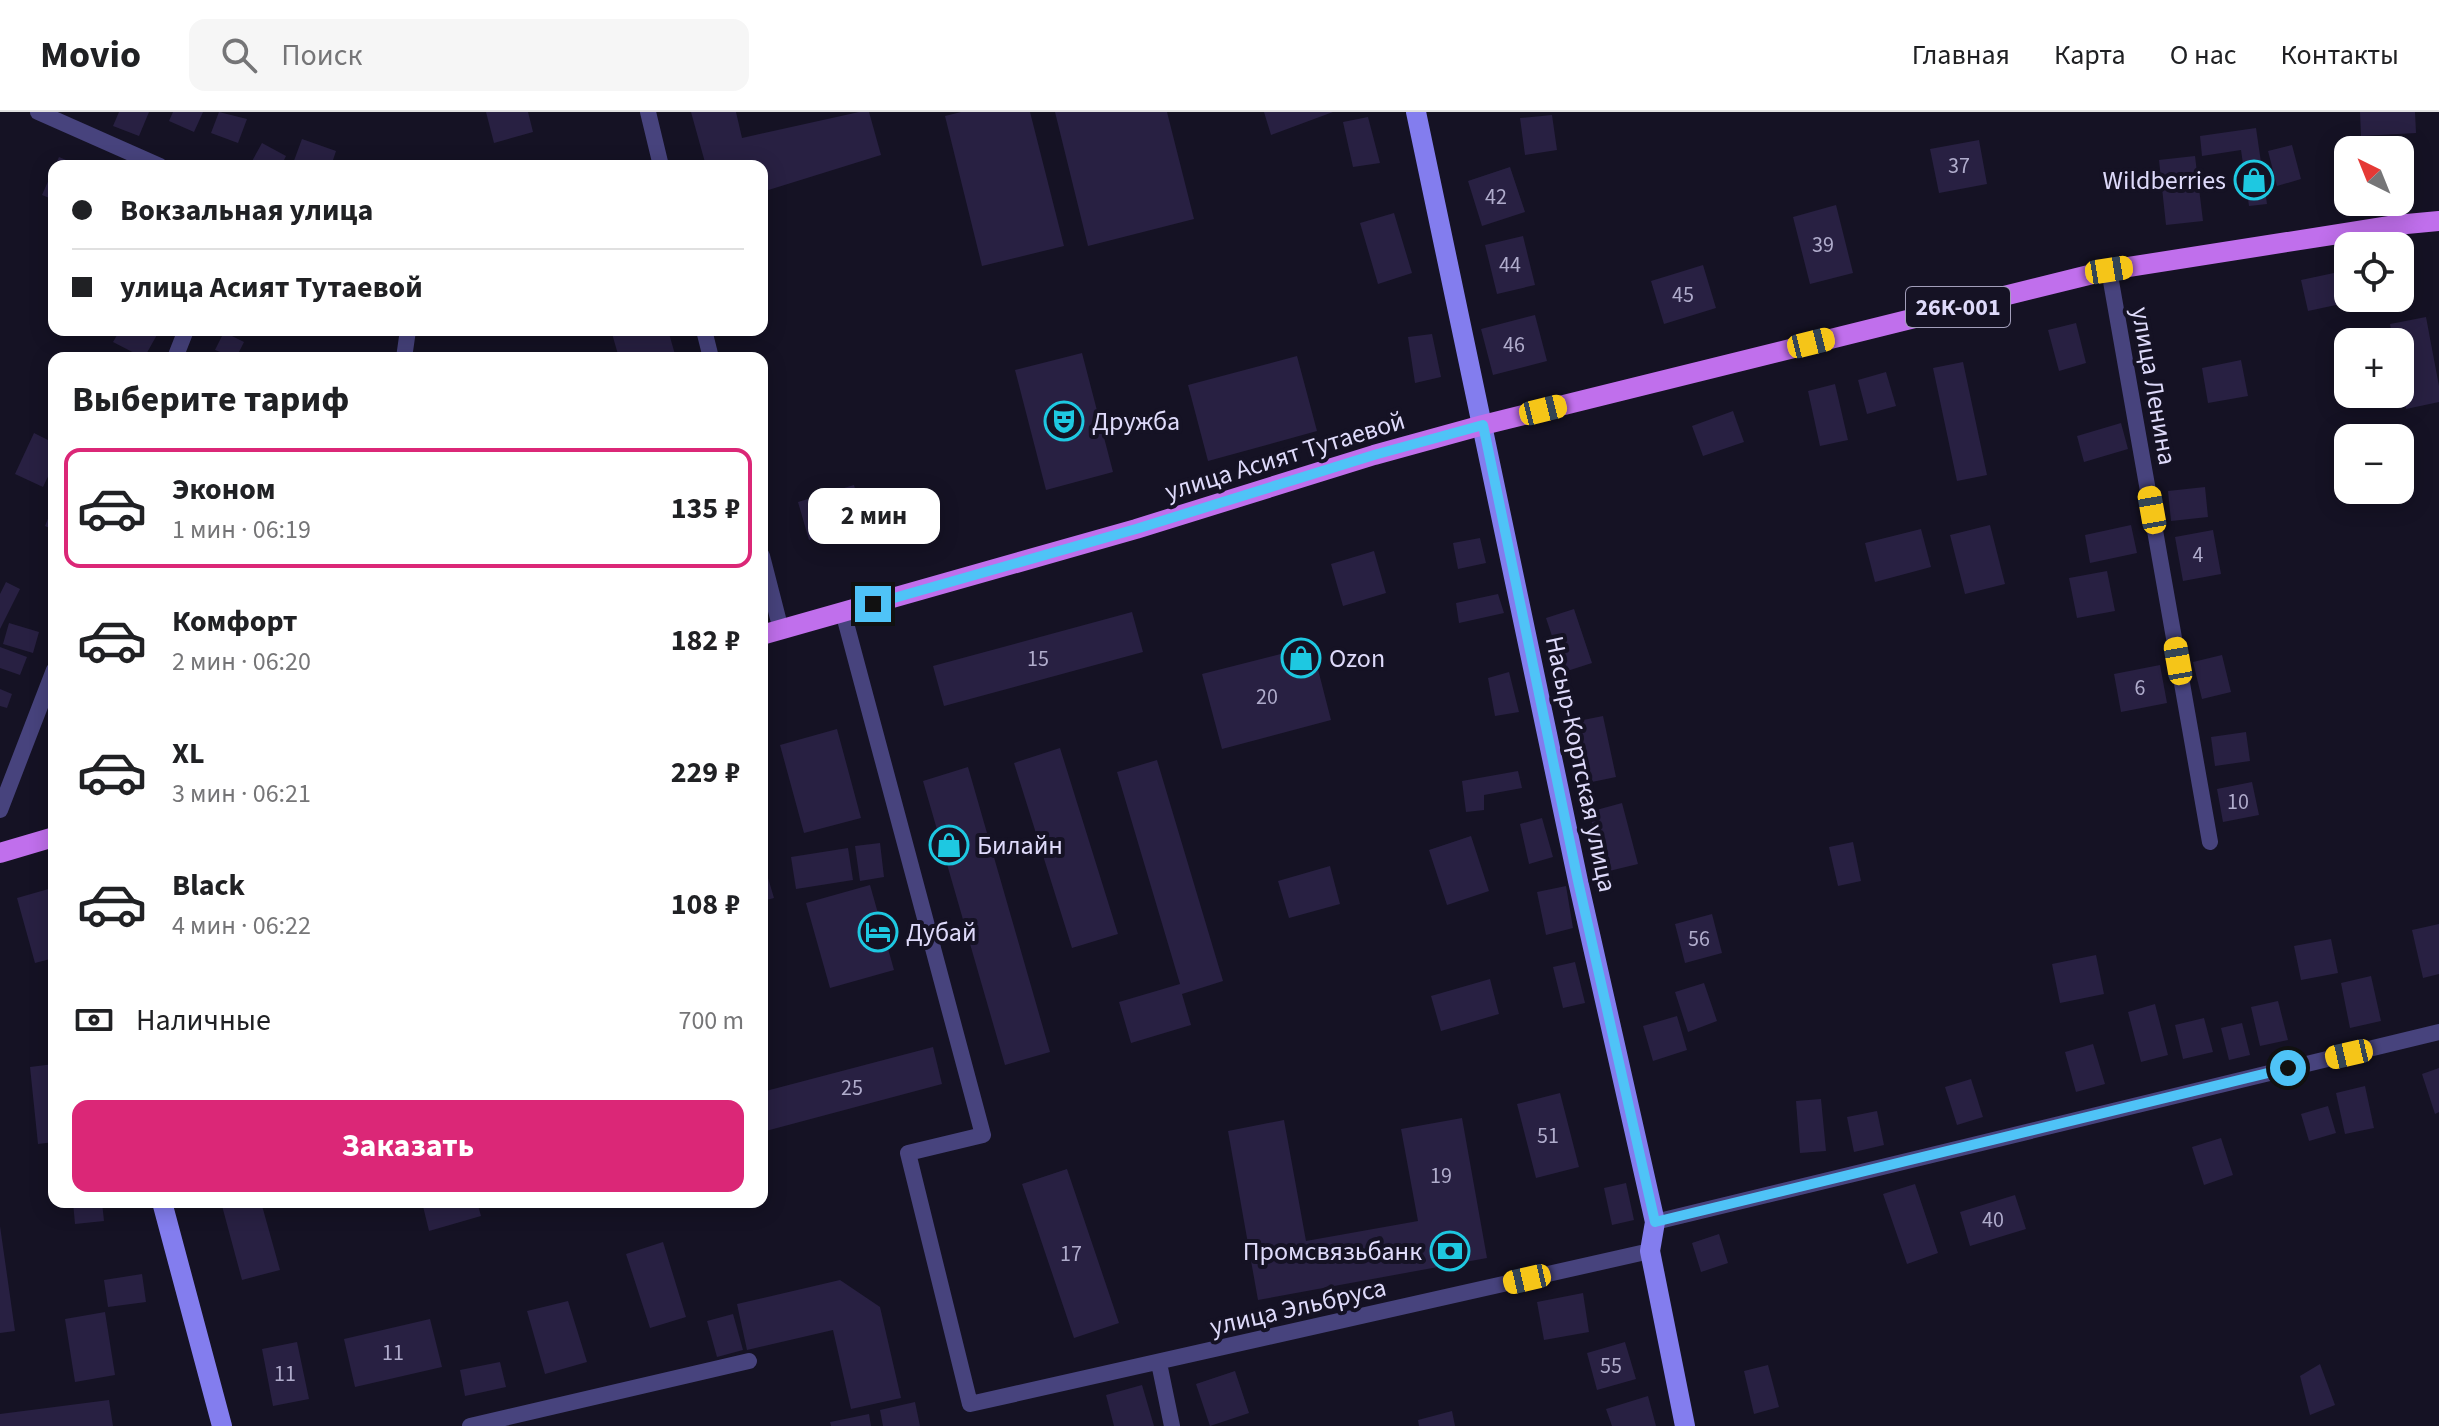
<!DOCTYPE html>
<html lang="ru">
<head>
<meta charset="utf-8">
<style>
	:root { --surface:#fff; --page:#f6f6f6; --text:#202124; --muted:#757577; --line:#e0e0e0; --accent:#db2777 }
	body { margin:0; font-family:"Source Sans 3",sans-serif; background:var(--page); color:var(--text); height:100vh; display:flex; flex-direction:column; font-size:30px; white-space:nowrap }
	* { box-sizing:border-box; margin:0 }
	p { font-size:26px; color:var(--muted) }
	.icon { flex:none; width:44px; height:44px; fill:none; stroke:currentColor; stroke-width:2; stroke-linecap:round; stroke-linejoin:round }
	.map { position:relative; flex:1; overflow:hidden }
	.drawer { position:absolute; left:48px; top:240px; width:720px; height:856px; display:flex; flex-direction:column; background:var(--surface); border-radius:16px; box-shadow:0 4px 20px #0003 }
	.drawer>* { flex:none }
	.banner { position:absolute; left:48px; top:48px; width:720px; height:176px; border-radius:16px; box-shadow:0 4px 20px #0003; display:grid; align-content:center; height:176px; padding:0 24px; background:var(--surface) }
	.needle { width:52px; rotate:317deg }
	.controls { position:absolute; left:2334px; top:24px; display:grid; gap:16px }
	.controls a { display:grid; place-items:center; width:80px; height:80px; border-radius:16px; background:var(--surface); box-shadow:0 4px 20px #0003; font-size:40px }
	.end { position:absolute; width:36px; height:36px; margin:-18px; border:10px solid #4fc3f7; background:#111; box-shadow:0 0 0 4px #111 }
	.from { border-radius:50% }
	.bubble { position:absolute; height:56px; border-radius:16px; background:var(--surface); box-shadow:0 4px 20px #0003; font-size:26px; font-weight:700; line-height:56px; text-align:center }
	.car { position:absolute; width:24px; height:48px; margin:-24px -12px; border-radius:10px; box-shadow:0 0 6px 2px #0007; background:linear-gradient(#f5c518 24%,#345 0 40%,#f5c518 0 76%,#345 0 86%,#f5c518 0) }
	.banner b { display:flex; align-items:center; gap:28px; height:76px; font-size:30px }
	.banner b+b { border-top:2px solid var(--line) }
	.banner i { width:20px; height:20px; background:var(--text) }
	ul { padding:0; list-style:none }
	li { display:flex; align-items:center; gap:24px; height:120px; margin:0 16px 12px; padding:0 8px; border:4px solid transparent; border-radius:16px }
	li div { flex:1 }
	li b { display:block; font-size:30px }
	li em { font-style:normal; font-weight:700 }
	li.selected { border-color:var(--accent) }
	li>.icon { width:72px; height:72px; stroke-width:1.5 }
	h2 { padding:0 24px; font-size:36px; line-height:96px }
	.pay { display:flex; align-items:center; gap:20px; height:88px; padding:0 24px; font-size:30px }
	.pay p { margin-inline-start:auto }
	.button { display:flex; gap:16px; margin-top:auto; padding:16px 24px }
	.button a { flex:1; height:92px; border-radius:16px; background:var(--accent); color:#fff; font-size:32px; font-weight:700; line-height:92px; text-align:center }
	header { display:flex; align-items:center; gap:48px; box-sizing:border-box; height:112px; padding:0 40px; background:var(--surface); border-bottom:2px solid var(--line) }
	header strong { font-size:38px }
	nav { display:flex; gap:44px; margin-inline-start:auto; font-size:28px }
	.search { width:560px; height:72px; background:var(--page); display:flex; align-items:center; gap:20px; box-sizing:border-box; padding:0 28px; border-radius:16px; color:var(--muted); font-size:30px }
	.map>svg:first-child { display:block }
</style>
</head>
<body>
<header>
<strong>Movio</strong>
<div class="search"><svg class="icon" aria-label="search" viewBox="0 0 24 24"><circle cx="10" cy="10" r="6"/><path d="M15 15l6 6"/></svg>Поиск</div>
<nav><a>Главная</a><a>Карта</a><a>О нас</a><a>Контакты</a></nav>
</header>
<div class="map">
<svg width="2439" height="1314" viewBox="0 0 2439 1314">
	<rect width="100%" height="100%" fill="#151224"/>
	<path fill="#282042" d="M 119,0 L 149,0 L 139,24 L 113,14 Z
		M 173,0 L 203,0 L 194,20 L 169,9 Z
		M 219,0 L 247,7 L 238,31 L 211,21 Z
		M 486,0 L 528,0 L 533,20 L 494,31 Z
		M 691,0 L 736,0 L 742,26 L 859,0 L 869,0 L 881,43 L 762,80 L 762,54 L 706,54 Z
		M 961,0 L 1030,0 L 1064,134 L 982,154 L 945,4 Z
		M 1055,0 L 1167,0 L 1194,107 L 1088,134 Z
		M 1264,0 L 1333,0 L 1271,23 Z
		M 2360,0 L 2415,0 L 2416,21 L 2361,24 Z
		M 1552,3 L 1557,38 L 1525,43 L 1520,6 Z
		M 1368,5 L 1380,51 L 1353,55 L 1343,10 Z
		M 2256,16 L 2267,92 L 2249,94 L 2241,38 L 2202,44 L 2200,24 Z
		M 302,27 L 336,39 L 331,54 L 292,54 Z
		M 1979,28 L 1987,72 L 1939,81 L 1930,37 Z
		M 262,31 L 286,44 L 281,54 L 256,54 L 251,51 Z
		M 2292,33 L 2301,67 L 2277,74 L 2268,39 Z
		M 2195,44 L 2203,109 L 2166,113 L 2159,48 Z
		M 59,45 L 80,54 L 55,54 Z
		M 1510,55 L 1525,100 L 1482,114 L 1468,69 Z
		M 54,56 L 54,88 L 42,83 Z
		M 1836,93 L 1853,161 L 1810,172 L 1793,105 Z
		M 1394,101 L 1412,161 L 1378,172 L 1360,111 Z
		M 1523,124 L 1535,173 L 1497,182 L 1485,133 Z
		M 1703,153 L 1716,196 L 1664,212 L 1651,169 Z
		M 2348,158 L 2348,186 L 2364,187 L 2308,199 L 2301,168 Z
		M 1535,203 L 1547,249 L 1493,263 L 1481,217 Z
		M 2426,205 L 2439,274 L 2439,290 L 2406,297 L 2400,267 L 2400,230 L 2393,230 L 2390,212 Z
		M 2076,211 L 2086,251 L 2059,259 L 2048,218 Z
		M 120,218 L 153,218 L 158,221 L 144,246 L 113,230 Z
		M 611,218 L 668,218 L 676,246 L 619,246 Z
		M 224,220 L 244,230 L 236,246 L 215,238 Z
		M 1432,222 L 1441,265 L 1415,271 L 1408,225 Z
		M 1082,241 L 1113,360 L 1046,378 L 1015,258 Z
		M 1297,244 L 1317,319 L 1208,349 L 1188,273 Z
		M 2241,248 L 2248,284 L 2208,291 L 2202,256 Z
		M 1963,250 L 1987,363 L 1957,369 L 1933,256 Z
		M 1886,260 L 1896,294 L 1867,302 L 1858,268 Z
		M 1835,272 L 1848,328 L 1820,334 L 1808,279 Z
		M 1733,299 L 1744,330 L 1703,344 L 1692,314 Z
		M 2121,311 L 2128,337 L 2084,350 L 2077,324 Z
		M 34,321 L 54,331 L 54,352 L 43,375 L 15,362 Z
		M 854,373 L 865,411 L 809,428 L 798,390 Z
		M 2205,375 L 2208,405 L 2171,409 L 2168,379 Z
		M 54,392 L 54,418 L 45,414 Z
		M 1990,413 L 2005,472 L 1965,482 L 1950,423 Z
		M 2131,413 L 2137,441 L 2090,451 L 2085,423 Z
		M 1921,417 L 1931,455 L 1875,470 L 1865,431 Z
		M 2213,418 L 2221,462 L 2183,469 L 2175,425 Z
		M 1480,426 L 1486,451 L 1458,457 L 1453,431 Z
		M 1374,439 L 1386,481 L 1343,494 L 1331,452 Z
		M 2107,459 L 2115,499 L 2077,506 L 2069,466 Z
		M 6,470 L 20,477 L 0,517 L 0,482 Z
		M 1498,482 L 1504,501 L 1459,511 L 1456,491 Z
		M 1574,497 L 1592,551 L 1564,560 L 1546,506 Z
		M 1132,500 L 1143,540 L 944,594 L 933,554 Z
		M 9,511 L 39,520 L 33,541 L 3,532 Z
		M 1312,534 L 1331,608 L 1222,637 L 1202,562 Z
		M 0,535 L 27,545 L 20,563 L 0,556 Z
		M 2222,543 L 2231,580 L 2202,587 L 2193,550 Z
		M 2160,553 L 2167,591 L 2121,600 L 2114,562 Z
		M 1509,560 L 1519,600 L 1495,604 L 1488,566 Z
		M 0,577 L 12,582 L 7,596 L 0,594 Z
		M 1603,604 L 1616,665 L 1587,671 L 1573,610 Z
		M 837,617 L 861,706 L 804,721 L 780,633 Z
		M 2246,620 L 2250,649 L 2215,654 L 2211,625 Z
		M 1060,636 L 1118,822 L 1072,836 L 1014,651 Z
		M 1157,648 L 1223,869 L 1182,882 L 1191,913 L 1131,931 L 1119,890 L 1180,872 L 1117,660 Z
		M 968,655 L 1050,940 L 1005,953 L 923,669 Z
		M 1518,659 L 1522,676 L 1484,683 L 1484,698 L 1466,700 L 1462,669 Z
		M 2252,670 L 2259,703 L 2223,710 L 2217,677 Z
		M 1622,691 L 1638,752 L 1605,760 L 1589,700 Z
		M 1542,706 L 1553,745 L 1529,752 L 1520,712 Z
		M 1471,724 L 1489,779 L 1447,793 L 1429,738 Z
		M 1853,730 L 1861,769 L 1838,774 L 1829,735 Z
		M 880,731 L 884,765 L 860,769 L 855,734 Z
		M 848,736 L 853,768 L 796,777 L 791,745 Z
		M 762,746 L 774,786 L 762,789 Z
		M 1330,754 L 1340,792 L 1289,806 L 1278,769 Z
		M 870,773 L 894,858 L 830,876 L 806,791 Z
		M 1566,774 L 1573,816 L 1546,823 L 1537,780 Z
		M 52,776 L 54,785 L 54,846 L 35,851 L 17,786 Z
		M 1712,802 L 1722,841 L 1685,851 L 1675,812 Z
		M 2439,812 L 2439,862 L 2423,866 L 2412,818 Z
		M 2331,827 L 2338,861 L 2301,868 L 2294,834 Z
		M 2096,843 L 2104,882 L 2060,891 L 2052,852 Z
		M 1575,850 L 1585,891 L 1563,896 L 1553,855 Z
		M 2371,864 L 2381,909 L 2350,916 L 2341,871 Z
		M 1490,867 L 1499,902 L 1441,919 L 1431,884 Z
		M 1704,871 L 1717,909 L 1688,920 L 1675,880 Z
		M 2278,889 L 2288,928 L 2260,934 L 2251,895 Z
		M 2155,892 L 2168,943 L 2141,950 L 2128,900 Z
		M 1677,904 L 1687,938 L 1653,949 L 1643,914 Z
		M 2204,906 L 2213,940 L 2183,947 L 2175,913 Z
		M 2242,911 L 2250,943 L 2229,948 L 2221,916 Z
		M 2093,932 L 2105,972 L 2076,980 L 2065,940 Z
		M 933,935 L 942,972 L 762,1020 L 762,980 Z
		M 54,952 L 54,1030 L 38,1032 L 30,955 Z
		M 2439,956 L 2439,1000 L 2435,1002 L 2422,962 Z
		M 1971,967 L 1983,1005 L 1957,1013 L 1945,975 Z
		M 2365,974 L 2374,1016 L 2345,1022 L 2336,981 Z
		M 1560,981 L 1579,1055 L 1536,1066 L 1517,992 Z
		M 1821,987 L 1826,1039 L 1800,1041 L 1796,989 Z
		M 2328,994 L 2336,1021 L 2309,1029 L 2301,1002 Z
		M 1877,999 L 1884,1033 L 1854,1040 L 1847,1005 Z
		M 1462,1006 L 1487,1146 L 1258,1188 L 1228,1019 L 1284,1008 L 1306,1129 L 1418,1109 L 1401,1017 Z
		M 2221,1026 L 2233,1063 L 2204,1073 L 2192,1035 Z
		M 1067,1057 L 1119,1211 L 1074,1226 L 1022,1072 Z
		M 1626,1071 L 1634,1108 L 1612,1113 L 1604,1076 Z
		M 1915,1072 L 1938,1141 L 1907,1152 L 1883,1082 Z
		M 2015,1083 L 2026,1117 L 1970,1134 L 1960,1100 Z
		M 73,1090 L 102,1090 L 104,1109 L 75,1112 Z
		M 221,1090 L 261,1090 L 280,1158 L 242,1168 Z
		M 422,1090 L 477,1090 L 481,1104 L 429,1119 Z
		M 0,1114 L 15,1219 L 0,1221 Z
		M 1719,1122 L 1728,1151 L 1701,1160 L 1692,1131 Z
		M 663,1130 L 686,1205 L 650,1216 L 626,1142 Z
		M 142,1162 L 146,1190 L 108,1195 L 104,1168 Z
		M 840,1168 L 880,1195 L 901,1286 L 851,1297 L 833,1218 L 747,1238 L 737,1192 Z
		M 1583,1181 L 1589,1220 L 1544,1228 L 1537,1190 Z
		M 568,1189 L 587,1250 L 545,1262 L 527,1199 Z
		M 105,1200 L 115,1263 L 75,1270 L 65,1207 Z
		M 733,1202 L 743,1238 L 717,1245 L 707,1209 Z
		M 430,1207 L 442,1255 L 355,1275 L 344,1227 Z
		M 297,1230 L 309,1287 L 273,1294 L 262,1237 Z
		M 1625,1230 L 1636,1267 L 1597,1278 L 1587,1241 Z
		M 500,1250 L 506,1275 L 465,1284 L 460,1258 Z
		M 2320,1252 L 2335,1293 L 2310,1303 L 2300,1264 Z
		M 1768,1253 L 1779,1295 L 1754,1302 L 1744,1259 Z
		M 1235,1259 L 1249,1301 L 1210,1314 L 1196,1272 Z
		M 1142,1273 L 1154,1314 L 1114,1314 L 1106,1283 Z
		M 1648,1284 L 1656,1314 L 1612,1314 L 1606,1297 Z
		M 109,1288 L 113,1314 L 0,1314 L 0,1302 Z
		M 915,1290 L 920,1314 L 883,1314 L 880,1298 Z
		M 1452,1299 L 1455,1314 L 1419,1314 L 1418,1308 Z
		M 869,1302 L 871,1314 L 831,1314 L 830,1310 Z"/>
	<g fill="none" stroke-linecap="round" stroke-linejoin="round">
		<path stroke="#47437d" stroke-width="16" d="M 38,0 L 160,54
			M 648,0 L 661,54
			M 2109,158 L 2210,730
			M 704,218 L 711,246
			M 175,246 L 186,218
			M 404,246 L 408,218
			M 762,444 L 781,518
			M 843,500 L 983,1023 L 908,1041 L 970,1292 L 1650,1139
			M 0,698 L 54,558
			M 1655,1110 L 2439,920
			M 1159,1251 L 1172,1314
			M 470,1314 L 749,1249"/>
		<path stroke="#837dee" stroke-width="20" d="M 1416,0 L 1578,769 L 1655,1110 L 1650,1139 L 1685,1314
			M 162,1090 L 222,1314"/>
		<path stroke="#c06fec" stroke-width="20" d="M 762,523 L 1136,417 L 1374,343 L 1483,313 L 2109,158 L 2396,113 L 2439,109
			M 0,741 L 54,725"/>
	</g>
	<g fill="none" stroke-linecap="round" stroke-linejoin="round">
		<path stroke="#4fc3f7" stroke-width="10" d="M 873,492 L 1136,417 L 1374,343 L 1483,313 L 1578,769 L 1655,1110 L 2288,956"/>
	</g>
	<defs>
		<g id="shop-ring" transform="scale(2)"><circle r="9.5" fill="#151224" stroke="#1ec8e1" stroke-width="1.5"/><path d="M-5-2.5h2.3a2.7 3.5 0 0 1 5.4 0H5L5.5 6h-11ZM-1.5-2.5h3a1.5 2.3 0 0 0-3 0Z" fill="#1ec8e1"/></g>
		<g id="theatre-ring" transform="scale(2)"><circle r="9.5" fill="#151224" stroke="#1ec8e1" stroke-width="1.5"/><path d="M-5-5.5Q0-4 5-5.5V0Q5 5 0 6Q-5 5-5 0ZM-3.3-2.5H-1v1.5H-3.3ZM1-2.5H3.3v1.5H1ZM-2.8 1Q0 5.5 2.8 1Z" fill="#1ec8e1"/></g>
		<g id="hotel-ring" transform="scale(2)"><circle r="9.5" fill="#151224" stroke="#1ec8e1" stroke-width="1.5"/><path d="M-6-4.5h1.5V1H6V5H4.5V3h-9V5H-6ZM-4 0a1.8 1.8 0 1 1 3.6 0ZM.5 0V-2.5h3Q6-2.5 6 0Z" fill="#1ec8e1"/></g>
		<g id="bank-ring" transform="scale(2)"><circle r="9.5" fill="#151224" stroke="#1ec8e1" stroke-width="1.5"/><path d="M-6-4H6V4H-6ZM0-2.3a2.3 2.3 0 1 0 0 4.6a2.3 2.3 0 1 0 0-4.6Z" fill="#1ec8e1"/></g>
	</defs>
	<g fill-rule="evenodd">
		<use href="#shop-ring" x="2254" y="68"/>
		<use href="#theatre-ring" x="1064" y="309"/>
		<use href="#shop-ring" x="1301" y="546"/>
		<use href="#shop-ring" x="949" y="733"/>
		<use href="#hotel-ring" x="878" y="820"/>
		<use href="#bank-ring" x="1450" y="1139"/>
	</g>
	<g text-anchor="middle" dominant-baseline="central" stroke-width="8" stroke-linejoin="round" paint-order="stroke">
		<g font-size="22" fill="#b0accc">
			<text x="1959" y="54">37</text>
			<text x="1496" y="85">42</text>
			<text x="1823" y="133">39</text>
			<text x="1510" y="153">44</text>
			<text x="1683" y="183">45</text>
			<text x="1514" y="233">46</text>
			<text x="2198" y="443">4</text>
			<text x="1038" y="547">15</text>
			<text x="2140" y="576">6</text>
			<text x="1267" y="585">20</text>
			<text x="2238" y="690">10</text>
			<text x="1699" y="827">56</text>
			<text x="852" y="976">25</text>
			<text x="1548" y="1024">51</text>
			<text x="1441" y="1064">19</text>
			<text x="1993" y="1108">40</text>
			<text x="1071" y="1142">17</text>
			<text x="393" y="1241">11</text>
			<text x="1611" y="1254">55</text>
			<text x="285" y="1262">11</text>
		</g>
		<rect fill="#151224" stroke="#a29eba" stroke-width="2" x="1906" y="175" width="104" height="40" rx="6"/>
		<g font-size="24" font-weight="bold" fill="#dedafa">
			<text x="1958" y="195">26К-001</text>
		</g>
		<g font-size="26" fill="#dedafa" stroke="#151224" text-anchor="start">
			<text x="2226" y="68" text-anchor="end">Wildberries</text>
			<text x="1092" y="309">Дружба</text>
			<text x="1329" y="546">Ozon</text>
			<text x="977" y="733">Билайн</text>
			<text x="906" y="820">Дубай</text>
			<text x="1422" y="1139" text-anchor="end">Промсвязьбанк</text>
		</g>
		<g font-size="26" fill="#dedafa" stroke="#151224">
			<text transform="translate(2154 274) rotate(80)">улица Ленина</text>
			<text transform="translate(1285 344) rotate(-17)">улица Асият Тутаевой</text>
			<text transform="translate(1581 652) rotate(78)">Насыр-Кортская улица</text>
			<text transform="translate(1298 1195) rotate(-13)">улица Эльбруса</text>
		</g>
	</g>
</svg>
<div class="controls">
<a><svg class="needle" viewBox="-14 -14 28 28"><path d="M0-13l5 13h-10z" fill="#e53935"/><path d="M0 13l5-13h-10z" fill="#757577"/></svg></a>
<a><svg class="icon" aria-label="locate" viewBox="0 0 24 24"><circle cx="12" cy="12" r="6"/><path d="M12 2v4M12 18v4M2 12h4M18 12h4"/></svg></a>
<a>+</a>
<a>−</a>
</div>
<i class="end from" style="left:2288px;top:956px"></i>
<i class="end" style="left:873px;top:492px"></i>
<div class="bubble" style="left:808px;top:376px;width:132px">2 мин</div>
<i class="car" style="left:2109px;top:158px;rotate:81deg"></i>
<i class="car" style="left:1811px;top:231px;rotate:76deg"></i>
<i class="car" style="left:1543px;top:298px;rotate:76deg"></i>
<i class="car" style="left:2152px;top:398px;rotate:350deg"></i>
<i class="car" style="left:2178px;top:549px;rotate:350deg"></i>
<i class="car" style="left:2349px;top:942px;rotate:257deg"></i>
<i class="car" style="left:1527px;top:1167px;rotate:257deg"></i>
<div class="banner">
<b><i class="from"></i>Вокзальная улица</b>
<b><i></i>улица Асият Тутаевой</b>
</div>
<section class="drawer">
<h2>Выберите тариф</h2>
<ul>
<li class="selected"><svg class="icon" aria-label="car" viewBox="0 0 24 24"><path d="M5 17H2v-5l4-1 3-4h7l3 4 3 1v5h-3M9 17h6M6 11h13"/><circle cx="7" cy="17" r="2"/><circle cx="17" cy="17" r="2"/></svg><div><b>Эконом</b><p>1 мин · 06:19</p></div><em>135 ₽</em></li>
<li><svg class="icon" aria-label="car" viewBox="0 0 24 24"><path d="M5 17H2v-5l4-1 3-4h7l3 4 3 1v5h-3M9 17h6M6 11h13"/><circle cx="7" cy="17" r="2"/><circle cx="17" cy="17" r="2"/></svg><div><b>Комфорт</b><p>2 мин · 06:20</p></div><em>182 ₽</em></li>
<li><svg class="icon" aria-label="car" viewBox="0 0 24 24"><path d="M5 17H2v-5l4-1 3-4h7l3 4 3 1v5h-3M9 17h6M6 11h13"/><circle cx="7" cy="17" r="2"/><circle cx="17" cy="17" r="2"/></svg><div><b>XL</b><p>3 мин · 06:21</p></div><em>229 ₽</em></li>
<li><svg class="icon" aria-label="car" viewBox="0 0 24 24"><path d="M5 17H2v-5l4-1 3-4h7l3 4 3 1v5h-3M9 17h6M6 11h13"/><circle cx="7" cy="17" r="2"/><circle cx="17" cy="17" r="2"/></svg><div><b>Black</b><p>4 мин · 06:22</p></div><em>108 ₽</em></li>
</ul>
<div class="pay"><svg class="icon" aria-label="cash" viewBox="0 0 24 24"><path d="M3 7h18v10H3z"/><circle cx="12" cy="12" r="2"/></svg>Наличные<p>700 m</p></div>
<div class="button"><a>Заказать</a></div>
</section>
</div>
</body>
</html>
